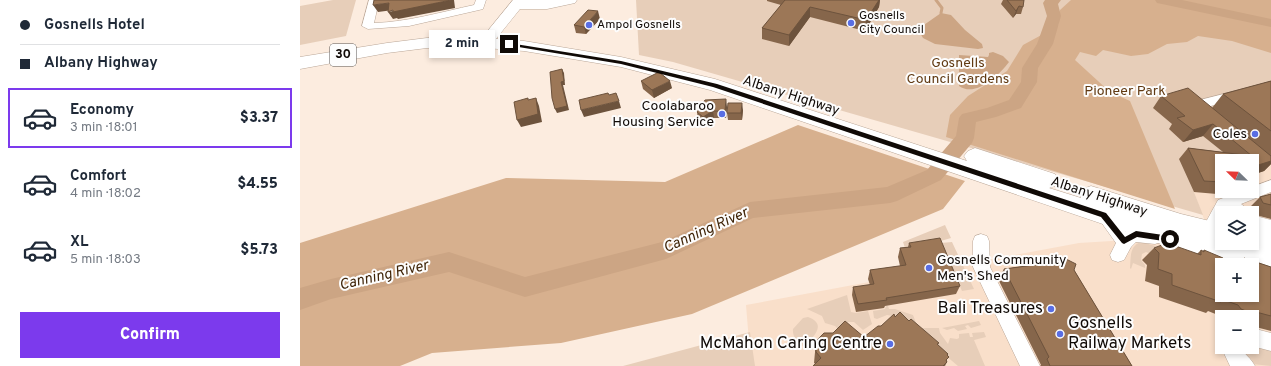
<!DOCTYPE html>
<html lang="en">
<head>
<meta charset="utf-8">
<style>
	:root { --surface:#fff; --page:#f6f6f7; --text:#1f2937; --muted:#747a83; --line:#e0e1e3; --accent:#7c3aed }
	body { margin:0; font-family:Overpass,sans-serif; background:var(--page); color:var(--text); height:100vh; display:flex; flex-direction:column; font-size:15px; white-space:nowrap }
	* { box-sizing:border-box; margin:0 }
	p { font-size:13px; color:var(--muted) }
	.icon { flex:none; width:22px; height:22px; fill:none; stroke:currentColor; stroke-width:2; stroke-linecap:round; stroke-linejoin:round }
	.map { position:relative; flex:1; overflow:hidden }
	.sheet { display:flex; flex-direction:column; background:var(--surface); width:300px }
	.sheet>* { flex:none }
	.banner { display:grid; align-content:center; height:88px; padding:0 20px; background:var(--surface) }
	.needle { width:26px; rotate:293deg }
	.controls { position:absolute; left:915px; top:154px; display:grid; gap:8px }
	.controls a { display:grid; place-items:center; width:44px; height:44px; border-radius:0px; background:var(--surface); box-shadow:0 2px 6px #0003; font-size:20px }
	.end { position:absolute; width:18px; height:18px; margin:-9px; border:5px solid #100a06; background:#fff; box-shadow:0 0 0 2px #fff }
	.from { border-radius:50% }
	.bubble { position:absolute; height:28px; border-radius:0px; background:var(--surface); box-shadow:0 2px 6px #0003; font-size:13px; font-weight:800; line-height:28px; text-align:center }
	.banner b { display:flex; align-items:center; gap:14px; height:38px; font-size:15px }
	.banner b+b { border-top:1px solid var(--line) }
	.banner i { width:10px; height:10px; background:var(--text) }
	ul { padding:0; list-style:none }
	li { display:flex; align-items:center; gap:12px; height:60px; margin:0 8px 6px; padding:0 12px; border:2px solid transparent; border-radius:0px }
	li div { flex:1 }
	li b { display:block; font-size:15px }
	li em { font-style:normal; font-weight:800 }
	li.selected { border-color:var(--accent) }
	li>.icon { width:36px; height:36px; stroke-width:1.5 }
	.cta { display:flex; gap:8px; margin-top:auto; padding:8px 20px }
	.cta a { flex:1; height:46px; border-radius:0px; background:var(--accent); color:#fff; font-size:16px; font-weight:800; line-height:46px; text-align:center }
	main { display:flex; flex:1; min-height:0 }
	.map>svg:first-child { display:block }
</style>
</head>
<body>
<main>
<section class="sheet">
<div class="banner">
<b><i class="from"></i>Gosnells Hotel</b>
<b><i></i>Albany Highway</b>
</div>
<ul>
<li class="selected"><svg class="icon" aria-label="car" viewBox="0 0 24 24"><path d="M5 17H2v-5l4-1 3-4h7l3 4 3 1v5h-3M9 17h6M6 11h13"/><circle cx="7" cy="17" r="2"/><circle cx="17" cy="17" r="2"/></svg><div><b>Economy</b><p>3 min · 18:01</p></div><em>$3.37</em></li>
<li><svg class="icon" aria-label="car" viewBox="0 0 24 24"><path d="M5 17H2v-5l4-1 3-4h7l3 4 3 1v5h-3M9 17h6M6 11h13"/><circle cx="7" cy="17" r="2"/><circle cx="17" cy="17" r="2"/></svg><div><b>Comfort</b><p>4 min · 18:02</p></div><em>$4.55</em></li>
<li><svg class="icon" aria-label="car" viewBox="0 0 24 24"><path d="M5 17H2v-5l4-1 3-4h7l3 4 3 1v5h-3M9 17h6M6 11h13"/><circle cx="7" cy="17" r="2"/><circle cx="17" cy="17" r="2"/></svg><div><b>XL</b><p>5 min · 18:03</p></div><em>$5.73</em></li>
</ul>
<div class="cta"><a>Confirm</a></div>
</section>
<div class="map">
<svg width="971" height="366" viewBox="0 0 971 366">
	<rect width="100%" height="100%" fill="#fcecdf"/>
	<path fill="#f9dfca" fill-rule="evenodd" d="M 971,92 L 971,366 L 451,366 L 446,305 L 779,243 L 845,239 L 917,255 L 894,192 L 922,161 L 922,191 L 952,191 L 952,161 ZM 922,213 L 952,213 L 952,243 L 922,243 ZM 922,265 L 952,265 L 952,295 L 922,295 ZM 922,317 L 952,317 L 952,347 L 922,347 Z"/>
	<path fill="#e7ceb9" d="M 33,0 L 56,0 L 46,36 L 0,45 L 0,6 Z
		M 336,0 L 815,0 L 971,30 L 971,92 L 947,161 L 922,161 L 894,192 L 903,215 L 373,62 L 339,55 Z
		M 645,225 L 651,238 L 606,251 L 603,242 Z
		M 652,242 L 674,289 L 662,291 L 641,243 Z
		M 841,242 L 877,252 L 949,265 L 922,265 L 853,255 L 846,252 L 842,254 L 841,260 L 845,265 L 845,268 L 833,263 L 831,269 L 830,268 C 831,258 829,246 841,242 Z
		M 547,295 L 551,312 L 556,313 L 568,311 L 572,324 L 563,330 L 554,322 L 548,322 L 541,332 L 535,326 L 525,323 L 522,316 L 507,309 Z
		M 586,306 L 588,306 L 589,309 L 595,309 L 613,315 L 618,328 L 639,328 L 640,333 L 648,344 L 650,338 L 657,339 L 659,338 L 659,334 L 669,333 L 670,337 L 673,337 L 672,333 L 684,332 L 686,337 L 674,340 L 685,366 L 658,366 L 600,317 L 587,315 L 577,319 L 574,318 L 573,311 L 585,309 Z
		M 508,317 C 528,324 513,338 503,346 C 497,344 492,335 493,329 L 503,318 Z
		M 679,321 L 681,325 L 671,328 L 668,325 L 665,326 L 667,329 L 658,331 L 654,328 L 647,330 L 642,328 Z
		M 450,332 L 455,366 L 323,366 Z
		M 952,341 L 971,345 L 971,366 L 952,364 L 938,347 L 952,347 Z"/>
	<path fill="#d7b08e" d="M 771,0 L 971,0 L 971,53 L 932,41 L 898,36 L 887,42 L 867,44 L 848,54 L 831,56 L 803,50 L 796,56 L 780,52 L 775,60 L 810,92 L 830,101 L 875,209 L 646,137 L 650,115 L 668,96 L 707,71 L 723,45 L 758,26 L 760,10 Z
		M 498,125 L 665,181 L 643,209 L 392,314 L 261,343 L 132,353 L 100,366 L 0,366 L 0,243 L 206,178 L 365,182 Z"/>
	<path fill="#cca584" d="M 641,13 L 651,15 L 665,30 L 682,44 L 683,48 L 678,49 L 635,44 L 623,38 L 619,31 L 621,27 Z
		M 693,52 L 703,56 L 709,62 C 699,75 676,98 659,86 L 659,55 L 688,57 L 689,55 L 689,53 Z"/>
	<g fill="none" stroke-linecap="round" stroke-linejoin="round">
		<path stroke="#cca584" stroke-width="3" d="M 636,0 L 642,8 L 641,13"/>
		<path fill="#cca584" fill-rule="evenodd" d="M 745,0 L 761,0 L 758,4 L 761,16 L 753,44 L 738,68 L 737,82 L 721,108 L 696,117 L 676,122 L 674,138 L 672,143 L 641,180 L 597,201 L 590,203 L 453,218 L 366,259 L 225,297 L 149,272 L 31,299 L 0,310 L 0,288 L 31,279 L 149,252 L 225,277 L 362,242 L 450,202 L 587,187 L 627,170 L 656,136 L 659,118 L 662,114 L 687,108 L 709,100 L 721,82 L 722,68 L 737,44 L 747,16 L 743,3 Z
			M 855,0 L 882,0 L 971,19 L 971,27 L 862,4 L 857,3 Z"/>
		<g stroke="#baa798" stroke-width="1">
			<path id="minor" d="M 69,0 L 92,0 L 91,2 L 78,5 L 74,23 C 108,22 141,12 174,5 L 176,0 L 186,0 L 183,9 L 179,10 L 109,26 L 68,29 L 62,26 Z
				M 971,82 L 971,90 L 907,107 L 912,112 L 910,115 C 901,118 895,112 890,105 L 892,102 Z
				M 971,180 L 971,192 L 941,204 L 948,209 L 950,213 L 930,213 L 927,211 L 926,213 L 922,213 L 922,221 L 915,236 L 909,238 L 903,236 L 901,231 L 918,200 L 941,191 L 952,191 L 952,187 Z
				M 804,209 L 810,211 L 826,232 C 838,228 849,228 861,232 L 863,237 L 861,242 L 855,244 L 836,242 L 831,247 L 824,260 L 818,262 L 812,260 L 810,255 L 816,243 L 796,215 L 798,211 Z
				M 952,215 L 971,220 L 971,234 L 952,229 Z
				M 681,234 L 687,236 L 689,241 L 690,267 L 740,366 L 720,366 L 673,267 L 673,241 L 675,236 Z
				M 952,328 L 971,333 L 971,351 L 952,346 Z
				M 922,344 L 922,347 L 940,347 C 944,354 951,358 955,366 L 930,366 L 921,347 Z"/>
		</g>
		<g stroke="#baa798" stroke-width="1">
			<path id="major" d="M 213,0 L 277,0 L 275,3 L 247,9 L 220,9 L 191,45 L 186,46 L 181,45 L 179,42 L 181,39 Z"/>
		</g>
		<g stroke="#baa798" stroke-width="1">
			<path id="highway" d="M 174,37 L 224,41 L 321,57 L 415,79 L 667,161 L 664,156 L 668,151 L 675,148 L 755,174 L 758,180 L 755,186 L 749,188 L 781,198 L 780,195 L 783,189 L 791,186 L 881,214 L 922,224 L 922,243 L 943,245 L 943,243 L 952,243 L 952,228 L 971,231 L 971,271 L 952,267 L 952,265 L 932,263 L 882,251 L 410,90 L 321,67 L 224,51 L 174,47 L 127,48 L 87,53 L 0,69 L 0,57 L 87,43 L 127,38 Z"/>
		</g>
		<use href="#minor" fill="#fff" fill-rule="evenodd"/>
		<use href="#major" fill="#fff" fill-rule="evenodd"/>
		<use href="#highway" fill="#fff" fill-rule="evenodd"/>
	</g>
	<path fill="#86664b" d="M 467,0 L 580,0 L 579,7 L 565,31 L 510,17 L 489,46 L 462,39 L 462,28 L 481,5 L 467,1 Z
		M 703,0 L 724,0 L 723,7 L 721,14 L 716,14 L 713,18 L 701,4 Z
		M 300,19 L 286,34 L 276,33 L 274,25 Z
		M 341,81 L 372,88 L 354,98 L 343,89 Z
		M 971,81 L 971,164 L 964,171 L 952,175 L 952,161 L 922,161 L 922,189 L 917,194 L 894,192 L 879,159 L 888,148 L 923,152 L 903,136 L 883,142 L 869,129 L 872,124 L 853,108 L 861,96 L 912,108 L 923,94 Z
		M 427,107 L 426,118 L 414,118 L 404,125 L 398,120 L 397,112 Z
		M 443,110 L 442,120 L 428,120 L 427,113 Z
		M 971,194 L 971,219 L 952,214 L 952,213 L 951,213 L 949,208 L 960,197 Z
		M 609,243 L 660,286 L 656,294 L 585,306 L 584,308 L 556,312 L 552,295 L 553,287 L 570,285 L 568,279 L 570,270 L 600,266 L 598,257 L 600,248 L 608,247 Z
		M 854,248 L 897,254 L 901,250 L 903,251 L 904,250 L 922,295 L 952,265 L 935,265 L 944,258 L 971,267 L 971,331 L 952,326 L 952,317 L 923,317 L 908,311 L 906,313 L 859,297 L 859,286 L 845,281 L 847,265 L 842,260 Z
		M 758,255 L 774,270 L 832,366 L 740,366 L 741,365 L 698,279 L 704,269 L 753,262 Z
		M 595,317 L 638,345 L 647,356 L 647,362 L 645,366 L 513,366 L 515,363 L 514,363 L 516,341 L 564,337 Z"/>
	<path fill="#6d533d" d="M 151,0 L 154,0 L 155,8 L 98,19 L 97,18 L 93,19 L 88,12 Z
		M 579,0 L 580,0 L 579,7 L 565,31 L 566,20 Z
		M 89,3 L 93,10 L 78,12 L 73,5 Z
		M 719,6 L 716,14 L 713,18 L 716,11 Z
		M 510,7 L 510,17 L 489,46 L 489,35 Z
		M 298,11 L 300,19 L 286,34 L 284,27 Z
		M 262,69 L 264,73 L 265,85 L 263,85 L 269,110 L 257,113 L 255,109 Z
		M 370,81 L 372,88 L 354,98 L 352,90 Z
		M 236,98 L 239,106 L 242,122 L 221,127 L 217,120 Z
		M 426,99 L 427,107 L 426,118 L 425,111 Z
		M 319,101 L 321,108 L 284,117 L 281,110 Z
		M 442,103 L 443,110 L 442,120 L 441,113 Z
		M 413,111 L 414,118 L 404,125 L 403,117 Z
		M 913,124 L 903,136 L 883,142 L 893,130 Z
		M 971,161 L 971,164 L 964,171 L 952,175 L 952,167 Z"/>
	<path fill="#9c7757" stroke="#6d533d" d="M 74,0 L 151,0 L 93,12 L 93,10 L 88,12 L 89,3 L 73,5 Z
		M 485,0 L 579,0 L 566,20 L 510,7 L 489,35 L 462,28 Z
		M 707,0 L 724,0 L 723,7 L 719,6 L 716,11 Z
		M 288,10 L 298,11 L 284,27 L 274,25 Z
		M 262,69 L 264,81 L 261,82 L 267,106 L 255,109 L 252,98 L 250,72 Z
		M 359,72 L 370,81 L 352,90 L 341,81 Z
		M 971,81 L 971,131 L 923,94 Z
		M 888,88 L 971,156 L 971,161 L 952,167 L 952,161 L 922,161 L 922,182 L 904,181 L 888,148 L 952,156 L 913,124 L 893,130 L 877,118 L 885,116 L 861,96 Z
		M 308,93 L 309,95 L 316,93 L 319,101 L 281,110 L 279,100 Z
		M 228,98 L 228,100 L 236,98 L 238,114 L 217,120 L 214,102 Z
		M 426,99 L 425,111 L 413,111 L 403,117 L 397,112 L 405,100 Z
		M 428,103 L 442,103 L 441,113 L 427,113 Z
		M 971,194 L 971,205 L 963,203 L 960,197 Z
		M 640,238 L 660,286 L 586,298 L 587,300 L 558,304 L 553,287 L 574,284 L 570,270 L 606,265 L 600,248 L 611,247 L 609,243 Z
		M 867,243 L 901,255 L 901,250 L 904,252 L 904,250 L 923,258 L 923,262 L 930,265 L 922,265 L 922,295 L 952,295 L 952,265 L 945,265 L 944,258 L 971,267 L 971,316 L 956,312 L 956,315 L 941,309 L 938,305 L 921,299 L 921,302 L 872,285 L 872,274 L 858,269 L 859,253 L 854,248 Z
		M 758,255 L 776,264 L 774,270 L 832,366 L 750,366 L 747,359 L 749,357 L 704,269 L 756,262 Z
		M 600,312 L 609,321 L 611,319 L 639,343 L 637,344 L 648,354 L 647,355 L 649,357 L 646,360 L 647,362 L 643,366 L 513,366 L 521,358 L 516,352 L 516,341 L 524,333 L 533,333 L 545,321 L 564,337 L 578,326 L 581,326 L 594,314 L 595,317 Z"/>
	<path fill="#100a06" d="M 209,43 L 321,61 L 417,84 L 806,213 L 825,237 L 836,231 L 870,236 L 874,239 L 870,242 L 837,237 L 824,244 L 822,243 L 801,217 L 413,87 L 321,64 L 207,45 L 207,43 Z"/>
	<g fill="#596ee4" stroke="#fdfdfd" stroke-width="1.5">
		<circle cx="551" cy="23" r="4"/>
		<circle cx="289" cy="25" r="4"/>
		<circle cx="422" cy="114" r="4"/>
		<circle cx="955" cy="134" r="4"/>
		<circle cx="629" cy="268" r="4"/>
		<circle cx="751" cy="309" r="4"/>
		<circle cx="760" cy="334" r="4"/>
		<circle cx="590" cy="344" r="4"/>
	</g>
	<g text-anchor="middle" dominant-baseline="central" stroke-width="4" stroke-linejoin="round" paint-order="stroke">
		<g font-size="12" fill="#100a06" stroke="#fdfdfd" text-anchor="start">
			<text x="559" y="16">Gosnells<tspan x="559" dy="14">City Council</tspan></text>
			<text x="297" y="25">Ampol Gosnells</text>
		</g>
		<rect fill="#fdfdfd" stroke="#575350" stroke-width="1" x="30" y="44" width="26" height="22" rx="3"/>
		<g font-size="13" font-weight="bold" fill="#100a06">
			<text x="43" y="55">30</text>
		</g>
		<g font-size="14" fill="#613a12" stroke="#fdfdfd">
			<text x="658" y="63">Gosnells<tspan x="658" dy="16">Council Gardens</tspan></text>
			<text x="825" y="91">Pioneer Park</text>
		</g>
		<g font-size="14" fill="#100a06" stroke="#fdfdfd">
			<text transform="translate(491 96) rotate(18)">Albany Highway</text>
			<text transform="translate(799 197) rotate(18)">Albany Highway</text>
		</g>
		<g font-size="14" fill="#100a06" stroke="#fdfdfd" text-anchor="end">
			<text x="414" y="106">Coolabaroo<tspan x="414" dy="16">Housing Service</tspan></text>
			<text x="947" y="134">Coles</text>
			<text x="637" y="260" text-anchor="start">Gosnells Community<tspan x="637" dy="16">Men's Shed</tspan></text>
		</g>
		<g font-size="15" font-style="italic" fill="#3f2408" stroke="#fdfdfd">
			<text transform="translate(406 231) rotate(-24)">Canning River</text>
			<text transform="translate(84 276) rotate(-13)">Canning River</text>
		</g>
		<g font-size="17" fill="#100a06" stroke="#fdfdfd" text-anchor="end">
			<text x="743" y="309">Bali Treasures</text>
			<text x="768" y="324" text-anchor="start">Gosnells<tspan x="768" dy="20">Railway Markets</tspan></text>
			<text x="582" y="344">McMahon Caring Centre</text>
		</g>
	</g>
</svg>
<div class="controls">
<a><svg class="needle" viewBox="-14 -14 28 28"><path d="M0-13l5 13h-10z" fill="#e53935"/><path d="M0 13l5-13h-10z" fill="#747a83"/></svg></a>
<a><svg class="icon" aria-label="layers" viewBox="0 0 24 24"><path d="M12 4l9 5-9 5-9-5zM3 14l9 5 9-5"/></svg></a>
<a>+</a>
<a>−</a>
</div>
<i class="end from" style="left:870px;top:239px"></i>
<i class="end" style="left:209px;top:44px"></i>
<div class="bubble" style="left:129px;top:30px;width:66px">2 min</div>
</div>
</main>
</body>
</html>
